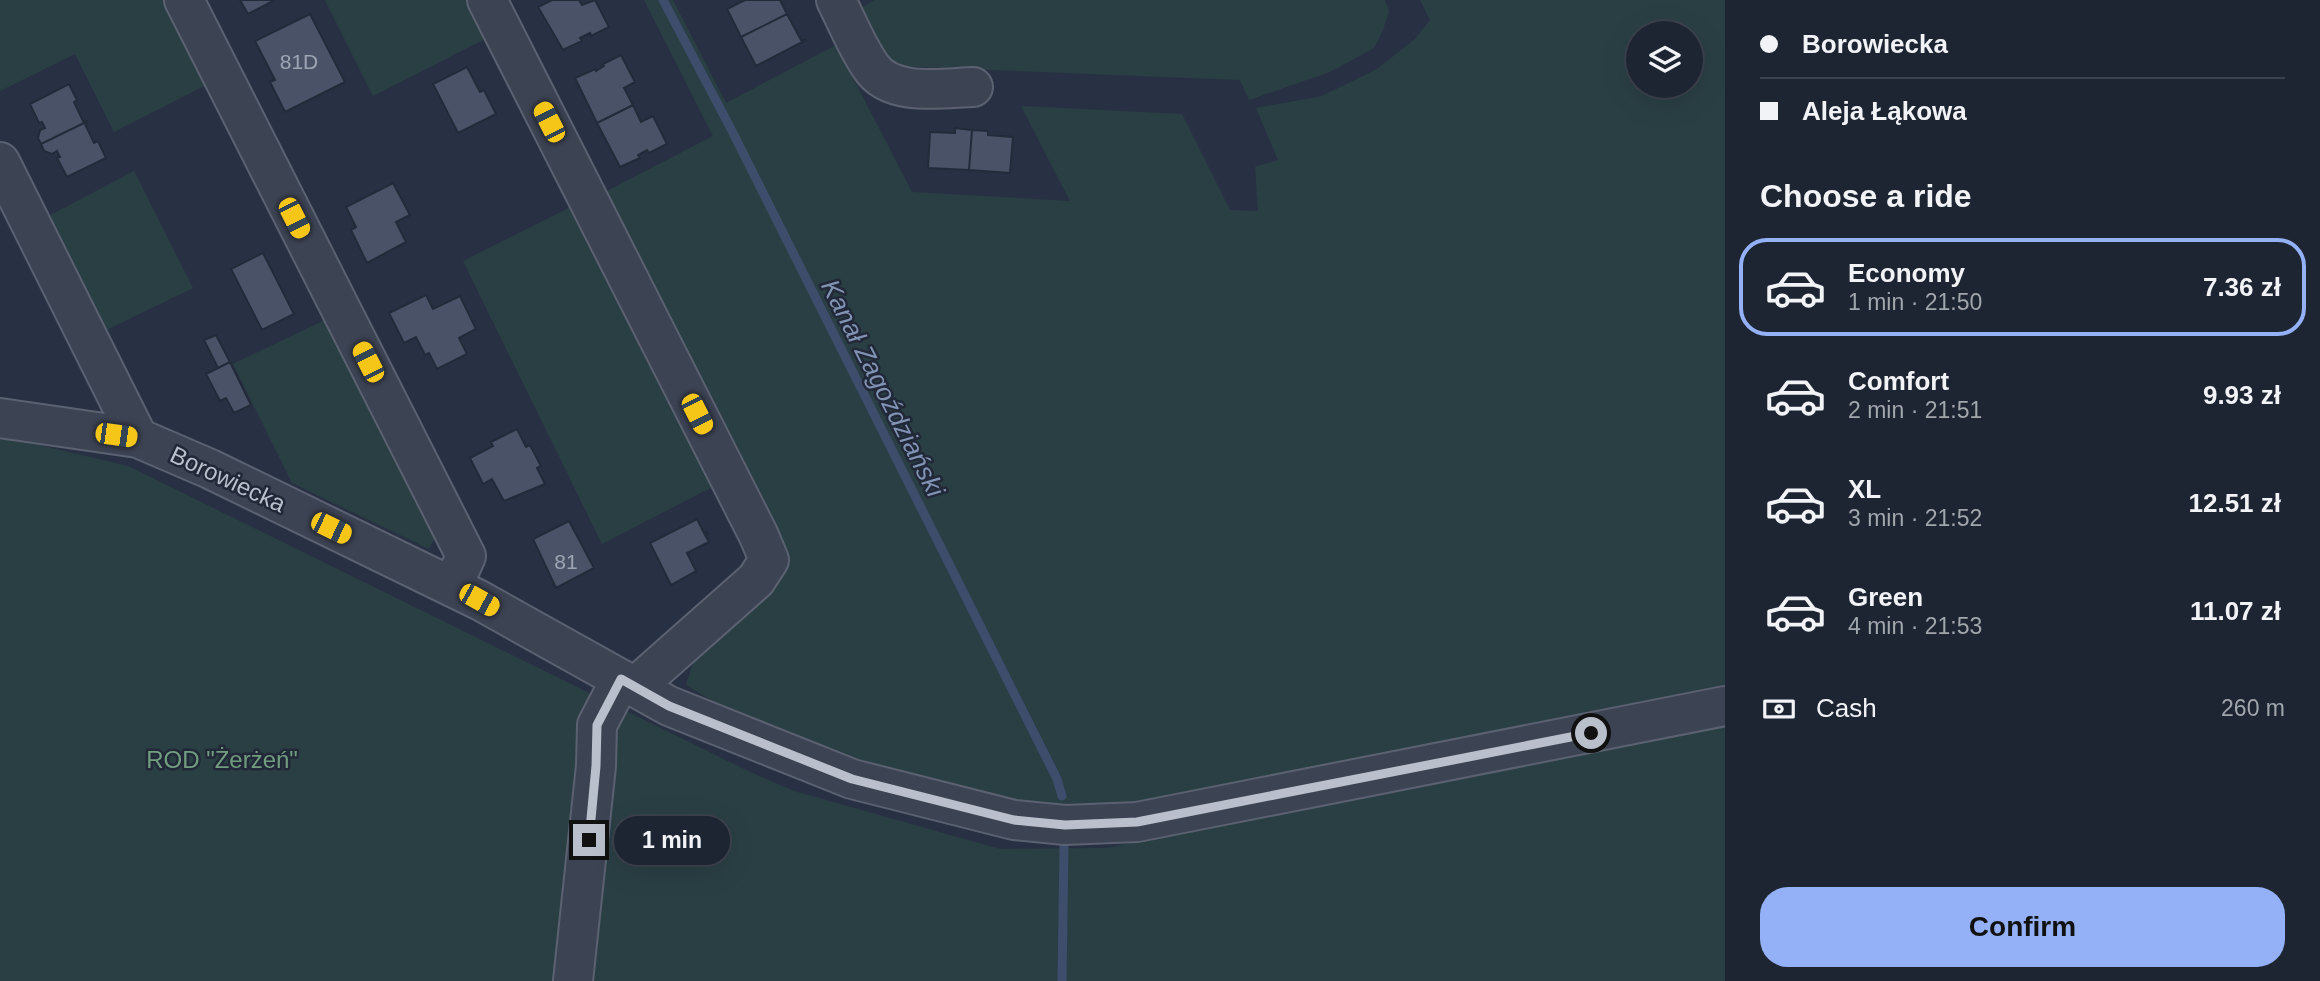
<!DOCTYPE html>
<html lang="en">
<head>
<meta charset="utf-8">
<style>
	:root { --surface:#1e2532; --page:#2b313e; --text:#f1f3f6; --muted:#a1a5ac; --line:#3c424d; --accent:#94b1f7 }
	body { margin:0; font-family:Arial,sans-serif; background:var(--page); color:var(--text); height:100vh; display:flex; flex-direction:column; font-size:26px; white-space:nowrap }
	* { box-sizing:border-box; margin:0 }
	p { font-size:23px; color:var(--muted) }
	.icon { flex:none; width:38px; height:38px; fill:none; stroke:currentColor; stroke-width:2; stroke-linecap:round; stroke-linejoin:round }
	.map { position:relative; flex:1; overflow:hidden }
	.side { display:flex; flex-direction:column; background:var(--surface); width:595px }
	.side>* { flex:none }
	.banner { display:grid; align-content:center; height:154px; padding:0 35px; background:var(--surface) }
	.buttons { position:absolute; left:1626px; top:21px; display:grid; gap:14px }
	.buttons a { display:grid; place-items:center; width:77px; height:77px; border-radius:50%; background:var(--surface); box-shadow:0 7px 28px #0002,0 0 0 2px var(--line); font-size:35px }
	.end { position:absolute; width:32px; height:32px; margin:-16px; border:9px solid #babfcc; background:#111; box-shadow:0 0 0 4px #111 }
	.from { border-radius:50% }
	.bubble { position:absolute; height:49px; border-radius:24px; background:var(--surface); box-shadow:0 7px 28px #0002,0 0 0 2px var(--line); font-size:23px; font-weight:700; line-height:49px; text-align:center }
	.car { position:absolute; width:21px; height:42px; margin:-21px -10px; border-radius:9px; box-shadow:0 0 5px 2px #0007; background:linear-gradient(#f5c518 24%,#345 0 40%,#f5c518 0 76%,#345 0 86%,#f5c518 0) }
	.banner b { display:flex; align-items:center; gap:24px; height:66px; font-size:26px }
	.banner b+b { border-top:2px solid var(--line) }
	.banner i { width:18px; height:18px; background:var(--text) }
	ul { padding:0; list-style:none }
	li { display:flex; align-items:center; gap:21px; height:98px; margin:0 14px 10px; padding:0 21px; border:4px solid transparent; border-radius:28px }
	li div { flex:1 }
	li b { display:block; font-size:26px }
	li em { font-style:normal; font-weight:700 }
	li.active { border-color:var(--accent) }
	li>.icon { width:63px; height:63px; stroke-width:1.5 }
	h2 { padding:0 35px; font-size:32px; line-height:84px }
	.pay { display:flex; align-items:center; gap:18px; height:77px; padding:0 35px; font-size:26px }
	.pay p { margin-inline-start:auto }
	.cta { display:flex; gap:14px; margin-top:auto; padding:14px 35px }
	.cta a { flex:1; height:80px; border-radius:28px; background:var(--accent); color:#111; font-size:28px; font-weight:700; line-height:80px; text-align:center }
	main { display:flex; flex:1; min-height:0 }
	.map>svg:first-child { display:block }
</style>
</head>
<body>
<main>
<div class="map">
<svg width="1725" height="981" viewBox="0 0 1725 981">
	<rect width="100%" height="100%" fill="#283143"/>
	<path fill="#2a3f44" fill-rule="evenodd" d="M 0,0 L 168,0 L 210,83 L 114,132 L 75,54 L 0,91 Z
		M 325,0 L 467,0 L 487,38 L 373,96 Z
		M 644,0 L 673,0 L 726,103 L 836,45 L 912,192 L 1070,201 L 1021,106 L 1182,114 L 1230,210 L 1258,211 L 1255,167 L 1278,160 L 1256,108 L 1322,96 L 1377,69 L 1415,39 L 1430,20 L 1420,0 L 1725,0 L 1725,685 L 1397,758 L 1076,811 L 1009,803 L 776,739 L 686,685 L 698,647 L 726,619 L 789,565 L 603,193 L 713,136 ZM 1638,33 L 1690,33 L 1690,86 L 1638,86 Z
		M 875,0 L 1385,0 L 1389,11 L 1383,30 L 1374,48 L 1330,72 L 1249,100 L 1240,80 L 891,66 L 856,11 Z
		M 134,171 L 193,288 L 98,334 L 41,220 Z
		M 573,206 L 716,485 L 602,544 L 463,261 Z
		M 329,318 L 438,531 L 429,549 L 292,483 L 233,364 Z
		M 0,436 L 128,466 L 750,772 L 794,791 L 1000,849 L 1106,848 L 1725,724 L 1725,981 L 0,981 Z"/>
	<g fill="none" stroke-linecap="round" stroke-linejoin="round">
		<path stroke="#3e4d6c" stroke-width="9" d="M 663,0 L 731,129 L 1057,779 L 1062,796
			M 1062,981 L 1064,845"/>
	</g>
	<path fill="#4a5267" stroke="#232a3a" stroke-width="2" d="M 240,0 L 275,0 L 248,14 Z
		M 552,0 L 579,0 L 582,5 L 595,0 L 609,27 L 591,36 L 590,33 L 580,38 L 582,41 L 563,50 L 538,7 Z
		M 745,0 L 780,0 L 787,14 L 741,37 L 727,9 Z
		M 310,14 L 345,82 L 285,112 L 270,82 L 275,80 L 255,41 Z
		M 787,14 L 801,40 L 806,40 L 756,66 L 741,37 Z
		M 621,55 L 635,82 L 624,88 L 633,105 L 597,123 L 575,78 L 595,69 L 596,71 L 604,66 L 603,64 Z
		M 467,67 L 480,92 L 484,90 L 496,114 L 458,133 L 433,84 Z
		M 69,84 L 77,100 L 74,102 L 83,121 L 88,121 L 41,144 L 38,138 L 40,130 L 45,128 L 42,122 L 39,123 L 30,104 Z
		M 633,105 L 641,122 L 653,116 L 667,144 L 649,153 L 647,150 L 638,155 L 640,158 L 620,167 L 597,123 Z
		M 88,121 L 85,124 L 94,143 L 98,141 L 106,158 L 67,177 L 57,158 L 60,157 L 57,151 L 52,154 L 44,151 L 41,144 Z
		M 955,128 L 972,130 L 969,170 L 928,168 L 930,132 L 955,133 Z
		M 972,130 L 988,131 L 988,135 L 1013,137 L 1010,173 L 969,170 Z
		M 393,183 L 410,215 L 396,222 L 406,242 L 367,263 L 351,230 L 356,227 L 346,207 Z
		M 263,253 L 294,314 L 262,330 L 231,269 Z
		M 426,295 L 433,309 L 460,296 L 476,329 L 459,338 L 467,354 L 437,369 L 429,353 L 425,355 L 416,337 L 404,343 L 389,313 Z
		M 216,335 L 230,362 L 218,368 L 204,340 Z
		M 230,362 L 251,405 L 234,413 L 226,398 L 220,401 L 206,374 Z
		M 517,429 L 526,447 L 530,445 L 541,466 L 537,468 L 545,484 L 504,501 L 492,479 L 483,484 L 470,458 L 493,446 L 491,442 Z
		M 697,519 L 704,533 L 707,532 L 708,534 L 705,535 L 709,542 L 687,553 L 696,571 L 671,585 L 650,543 Z
		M 569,521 L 594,568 L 556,588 L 533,539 Z"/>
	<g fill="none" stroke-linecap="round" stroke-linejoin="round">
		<g stroke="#5b6170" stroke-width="42">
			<path id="minor" d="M 184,0 L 466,556 L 452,587
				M 487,0 L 759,536 L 769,560 L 756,580 L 635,687
				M 836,0 C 847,22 857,47 871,67 C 891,97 942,88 973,87
				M 0,162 L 138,438
				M 0,418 L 138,438 L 210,469 L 479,600 L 669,706 L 852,779 L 1014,820 L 1065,825 L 1137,822 L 1725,706
				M 573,981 L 596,766 L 597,725 L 621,679"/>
		</g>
		<use href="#minor" stroke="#3c4353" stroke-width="38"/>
	</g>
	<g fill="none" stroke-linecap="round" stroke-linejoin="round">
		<path stroke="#babfcc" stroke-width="9" d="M 589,840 L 596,766 L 597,725 L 621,679 L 669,706 L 852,779 L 1014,820 L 1065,825 L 1137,822 L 1591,733"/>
	</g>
	<g text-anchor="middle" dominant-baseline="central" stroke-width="5" stroke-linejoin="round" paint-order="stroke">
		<g font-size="21" fill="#9ea4b3">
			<text x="299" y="61">81D</text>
			<text x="566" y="561">81</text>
		</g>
		<g font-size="24" fill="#babfcc" stroke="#212838">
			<text transform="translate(228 479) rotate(25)">Borowiecka</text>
		</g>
		<g font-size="24" fill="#719d7f" stroke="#212838">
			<text x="222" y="759">ROD "Żerżeń"</text>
		</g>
		<g font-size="26" font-style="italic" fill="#8192b3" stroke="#212838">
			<text transform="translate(883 388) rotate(63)">Kanał Zagoździański</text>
		</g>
	</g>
</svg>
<div class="buttons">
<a><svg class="icon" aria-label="layers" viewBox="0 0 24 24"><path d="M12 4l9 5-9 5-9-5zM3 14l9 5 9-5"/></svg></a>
</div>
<i class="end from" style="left:1591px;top:733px"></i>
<i class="end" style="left:589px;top:840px"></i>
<div class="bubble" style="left:614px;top:816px;width:116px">1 min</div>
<i class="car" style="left:549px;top:122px;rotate:333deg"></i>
<i class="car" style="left:294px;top:218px;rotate:153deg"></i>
<i class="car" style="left:368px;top:362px;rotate:333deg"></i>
<i class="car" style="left:697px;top:414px;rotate:153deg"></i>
<i class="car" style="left:116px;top:435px;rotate:98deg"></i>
<i class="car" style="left:331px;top:528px;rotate:116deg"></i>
<i class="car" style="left:479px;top:600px;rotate:119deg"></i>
</div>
<section class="side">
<div class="banner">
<b><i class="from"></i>Borowiecka</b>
<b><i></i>Aleja Łąkowa</b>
</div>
<h2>Choose a ride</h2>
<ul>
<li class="active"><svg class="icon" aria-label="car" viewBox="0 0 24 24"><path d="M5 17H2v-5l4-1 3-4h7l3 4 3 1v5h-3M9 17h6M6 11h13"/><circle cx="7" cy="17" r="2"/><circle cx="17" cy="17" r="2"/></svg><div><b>Economy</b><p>1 min · 21:50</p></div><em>7.36 zł</em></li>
<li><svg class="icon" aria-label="car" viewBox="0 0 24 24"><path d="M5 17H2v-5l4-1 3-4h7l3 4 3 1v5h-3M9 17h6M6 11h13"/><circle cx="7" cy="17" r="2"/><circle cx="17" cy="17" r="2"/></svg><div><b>Comfort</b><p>2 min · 21:51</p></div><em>9.93 zł</em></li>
<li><svg class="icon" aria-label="car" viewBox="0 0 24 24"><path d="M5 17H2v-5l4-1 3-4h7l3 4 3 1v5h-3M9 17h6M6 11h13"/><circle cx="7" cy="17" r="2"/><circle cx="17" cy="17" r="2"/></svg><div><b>XL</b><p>3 min · 21:52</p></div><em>12.51 zł</em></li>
<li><svg class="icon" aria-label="car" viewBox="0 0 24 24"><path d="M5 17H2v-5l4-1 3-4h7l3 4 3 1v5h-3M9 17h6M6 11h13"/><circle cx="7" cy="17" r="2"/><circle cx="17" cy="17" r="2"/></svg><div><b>Green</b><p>4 min · 21:53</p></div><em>11.07 zł</em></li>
</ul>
<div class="pay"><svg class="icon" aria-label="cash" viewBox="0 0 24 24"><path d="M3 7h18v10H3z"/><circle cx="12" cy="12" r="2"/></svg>Cash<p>260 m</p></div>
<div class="cta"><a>Confirm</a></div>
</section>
</main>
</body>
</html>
